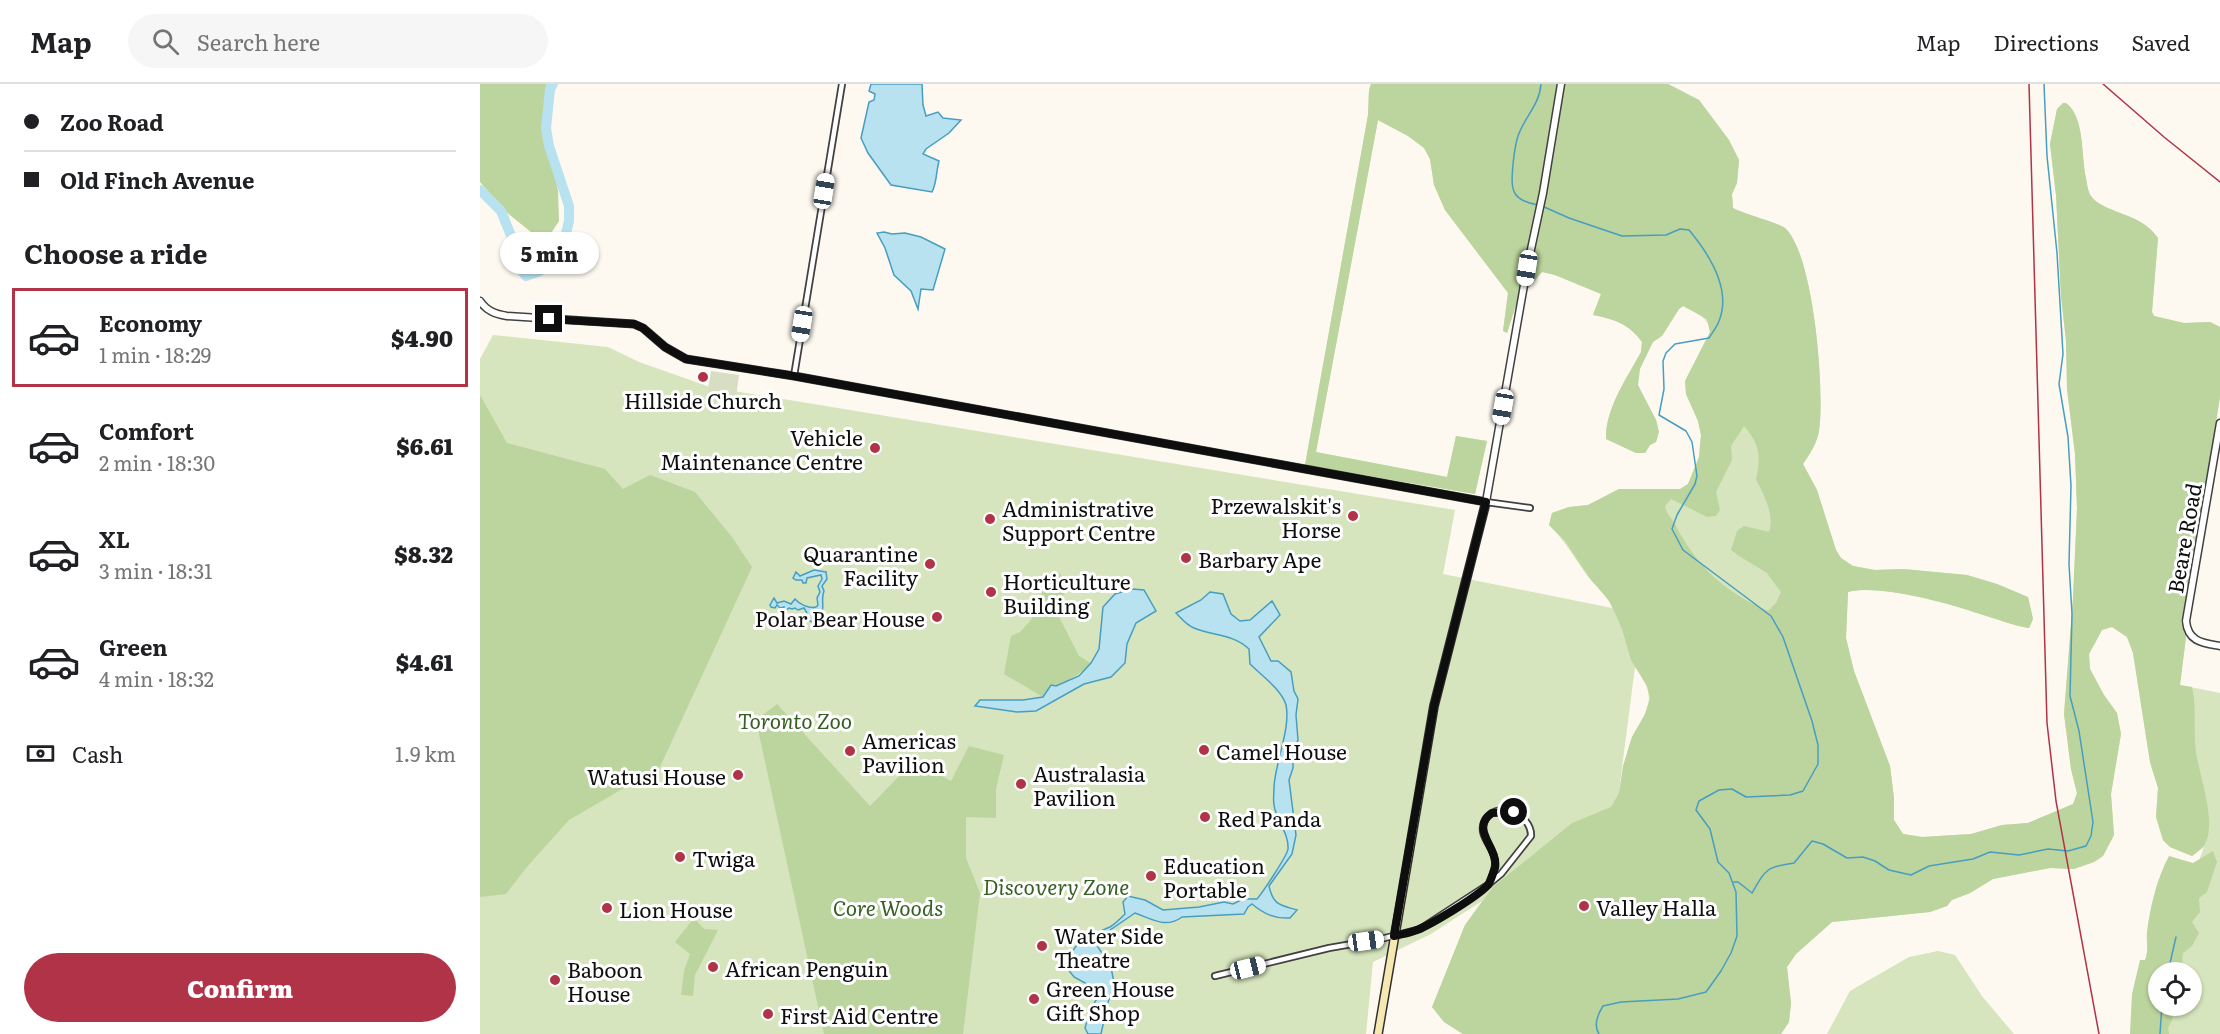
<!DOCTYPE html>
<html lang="en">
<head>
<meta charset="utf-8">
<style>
	:root { --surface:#fff; --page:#f6f6f6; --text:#202124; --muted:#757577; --line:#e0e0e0; --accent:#b13347 }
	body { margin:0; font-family:Literata,serif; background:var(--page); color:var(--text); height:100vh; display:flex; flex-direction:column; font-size:22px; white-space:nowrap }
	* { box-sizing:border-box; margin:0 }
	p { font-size:20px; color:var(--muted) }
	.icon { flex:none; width:33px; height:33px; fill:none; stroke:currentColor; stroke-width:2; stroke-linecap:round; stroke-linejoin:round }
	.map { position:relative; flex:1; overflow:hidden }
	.drawer { display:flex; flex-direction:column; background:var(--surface); width:480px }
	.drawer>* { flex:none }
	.guide { display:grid; align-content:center; height:132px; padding:0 24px; background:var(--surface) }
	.controls { position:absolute; left:1668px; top:878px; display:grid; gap:12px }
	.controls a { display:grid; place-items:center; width:54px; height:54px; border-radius:50%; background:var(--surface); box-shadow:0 2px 4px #0004; font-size:30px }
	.end { position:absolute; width:27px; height:27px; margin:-14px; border:8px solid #0e0e0e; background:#fff; box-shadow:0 0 0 3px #fff }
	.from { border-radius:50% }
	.bubble { position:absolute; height:42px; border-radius:21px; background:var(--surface); box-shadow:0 2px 4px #0004; font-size:20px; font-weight:800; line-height:42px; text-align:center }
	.car { position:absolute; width:18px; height:36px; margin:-18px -9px; border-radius:8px; box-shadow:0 0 4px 2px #0007; background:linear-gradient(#fff 24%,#345 0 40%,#fff 0 76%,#345 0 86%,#fff 0) }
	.guide b { display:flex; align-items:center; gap:21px; height:57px; font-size:22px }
	.guide b+b { border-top:2px solid var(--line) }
	.guide i { width:15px; height:15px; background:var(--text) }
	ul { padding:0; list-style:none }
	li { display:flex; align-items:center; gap:18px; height:99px; margin:0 12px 9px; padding:0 12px; border:3px solid transparent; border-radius:0px }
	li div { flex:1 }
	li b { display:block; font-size:22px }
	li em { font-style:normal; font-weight:800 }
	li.active { border-color:var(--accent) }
	li>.icon { width:54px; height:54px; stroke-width:1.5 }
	h2 { padding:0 24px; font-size:27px; line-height:72px }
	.pay { display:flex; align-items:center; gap:15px; height:66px; padding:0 24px; font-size:22px }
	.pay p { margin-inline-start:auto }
	.cta { display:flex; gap:12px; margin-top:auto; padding:12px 24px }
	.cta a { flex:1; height:69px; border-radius:36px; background:var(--accent); color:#fff; font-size:24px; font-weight:800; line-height:69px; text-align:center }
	header { display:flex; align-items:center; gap:36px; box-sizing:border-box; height:84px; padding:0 30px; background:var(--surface); border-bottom:2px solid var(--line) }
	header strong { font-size:28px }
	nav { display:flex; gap:33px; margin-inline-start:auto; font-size:21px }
	.search { width:420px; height:54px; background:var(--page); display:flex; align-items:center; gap:15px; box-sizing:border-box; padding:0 21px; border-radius:33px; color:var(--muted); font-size:22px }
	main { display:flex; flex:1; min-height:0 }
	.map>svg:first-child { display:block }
</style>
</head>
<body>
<header>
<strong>Map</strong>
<div class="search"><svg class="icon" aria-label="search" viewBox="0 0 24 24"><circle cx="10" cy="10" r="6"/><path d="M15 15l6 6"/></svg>Search here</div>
<nav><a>Map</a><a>Directions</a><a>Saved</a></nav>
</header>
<main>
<section class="drawer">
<div class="guide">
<b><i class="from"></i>Zoo Road</b>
<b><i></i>Old Finch Avenue</b>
</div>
<h2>Choose a ride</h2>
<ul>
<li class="active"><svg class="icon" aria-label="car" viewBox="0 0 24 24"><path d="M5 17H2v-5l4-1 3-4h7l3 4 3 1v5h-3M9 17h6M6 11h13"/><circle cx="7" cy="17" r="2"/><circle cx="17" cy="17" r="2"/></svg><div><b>Economy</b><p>1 min · 18:29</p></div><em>$4.90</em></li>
<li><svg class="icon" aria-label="car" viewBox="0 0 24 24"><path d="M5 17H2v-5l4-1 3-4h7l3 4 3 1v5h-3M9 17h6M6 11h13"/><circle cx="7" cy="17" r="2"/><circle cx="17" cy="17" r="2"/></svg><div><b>Comfort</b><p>2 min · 18:30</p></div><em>$6.61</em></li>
<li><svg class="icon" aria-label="car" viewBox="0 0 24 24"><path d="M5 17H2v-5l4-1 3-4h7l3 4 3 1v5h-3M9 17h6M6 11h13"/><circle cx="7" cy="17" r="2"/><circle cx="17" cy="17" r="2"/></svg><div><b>XL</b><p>3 min · 18:31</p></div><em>$8.32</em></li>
<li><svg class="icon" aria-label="car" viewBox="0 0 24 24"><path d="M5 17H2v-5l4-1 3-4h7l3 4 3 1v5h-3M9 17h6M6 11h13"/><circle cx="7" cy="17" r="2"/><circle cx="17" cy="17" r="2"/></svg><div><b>Green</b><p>4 min · 18:32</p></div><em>$4.61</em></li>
</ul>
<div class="pay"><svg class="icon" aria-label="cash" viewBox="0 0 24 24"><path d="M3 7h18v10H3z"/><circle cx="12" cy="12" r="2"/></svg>Cash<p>1.9 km</p></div>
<div class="cta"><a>Confirm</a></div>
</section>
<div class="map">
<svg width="1740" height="950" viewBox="0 0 1740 950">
	<rect width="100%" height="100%" fill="#fdf9f0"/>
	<path fill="#d6e5bd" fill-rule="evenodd" d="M 891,0 L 1188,0 L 1219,16 L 1249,56 L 1259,76 L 1257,99 L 1252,110 L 1253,124 C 1264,130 1299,139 1305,144 C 1334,170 1345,308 1339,347 C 1337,359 1330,370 1323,380 L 1337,406 L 1356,466 L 1361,474 L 1373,482 L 1395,486 L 1423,485 L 1487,491 L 1517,500 L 1548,513 L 1553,535 L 1549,544 C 1530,541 1518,535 1500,530 C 1467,519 1400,500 1368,508 L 1366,554 L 1374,587 L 1410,682 L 1414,714 L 1414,736 L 1423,750 L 1443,753 L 1491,750 L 1522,741 L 1548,739 L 1593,720 L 1597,710 L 1591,685 L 1584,630 L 1593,514 L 1597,425 L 1595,370 L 1587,305 L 1586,257 L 1581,212 L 1576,111 L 1570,60 L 1577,25 L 1583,19 L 1586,19 C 1605,33 1601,72 1606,94 C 1607,100 1608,108 1611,112 C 1624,130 1661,128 1678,154 L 1672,228 L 1674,232 L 1704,239 L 1730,238 L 1740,243 L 1740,313 L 1717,456 L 1701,538 L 1706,553 L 1700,601 L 1740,609 L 1740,950 L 1670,950 L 1664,924 L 1724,763 L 1712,772 L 1690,763 L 1683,756 L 1676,733 L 1678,704 L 1670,678 L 1653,569 L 1647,553 L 1632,543 L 1622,546 L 1609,570 L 1610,585 L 1624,611 L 1637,629 L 1641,650 L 1631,710 L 1634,751 L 1623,772 L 1614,778 L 1594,785 L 1570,784 L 1513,795 L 1490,809 L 1472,816 L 1467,822 L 1450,828 L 1352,838 L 1316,870 L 1307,883 L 1311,919 L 1309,938 L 1301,950 L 983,950 L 964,938 L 952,923 L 985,841 L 1002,817 L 951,850 L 893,878 L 886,950 L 0,950 L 0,275 L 13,251 L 128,263 L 159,278 L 230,303 L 975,426 L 963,490 L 1132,524 C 1128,512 1116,503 1109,494 C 1094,474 1087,459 1069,441 L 1072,429 L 1089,423 L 1108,421 L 1139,405 L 1200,405 L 1208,400 L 1219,373 L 1221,351 L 1218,337 L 1206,310 L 1205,297 L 1230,248 C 1229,233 1216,229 1203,222 L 1199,225 C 1194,233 1189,241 1184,249 C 1181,253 1177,254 1173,258 C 1165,267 1155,290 1158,302 C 1164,324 1185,333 1176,358 L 1170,361 L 1165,369 L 1156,369 L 1126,355 C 1125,325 1147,294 1161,268 L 1162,258 C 1149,240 1134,235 1113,231 L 1121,210 L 1075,191 L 1062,188 L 1037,218 L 1027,249 L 1023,247 L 1028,209 L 965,126 L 954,101 L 950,75 L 944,64 L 928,52 L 898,36 L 836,368 L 967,393 L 976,352 L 1007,357 L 995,410 L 825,381 L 888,31 L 889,6 ZM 1155,583 C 1166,598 1174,612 1165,631 C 1161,639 1154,647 1151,656 C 1145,672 1143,690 1139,707 ZM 1678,888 L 1712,888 L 1712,921 L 1678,921 Z
		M 1458,867 L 1475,871 L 1502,912 L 1534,950 L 1347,950 L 1370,907 L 1429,873 Z"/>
	<path fill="#bcd49d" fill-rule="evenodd" d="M 0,0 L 70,0 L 67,6 L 65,38 L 78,107 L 79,137 L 70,151 L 64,154 L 57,153 L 25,127 L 0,98 Z
		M 891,0 L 1188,0 L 1219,16 L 1249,56 L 1259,76 L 1257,99 L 1252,110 L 1253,124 C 1264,130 1299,139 1305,144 C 1334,170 1345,308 1339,347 C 1337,359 1330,370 1323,380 L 1337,406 L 1356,466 L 1361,474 L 1373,482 L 1395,486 L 1423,485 L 1487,491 L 1517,500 L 1548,513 L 1553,535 L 1549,544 C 1530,541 1518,535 1500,530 C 1467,519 1400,500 1368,508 L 1366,554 L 1374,587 L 1410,682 L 1414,714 L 1414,736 L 1423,750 L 1442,753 L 1491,750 L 1522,741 L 1548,739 L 1593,720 L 1597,709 L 1591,685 L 1584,630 L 1593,514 L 1597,425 L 1595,370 L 1587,305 L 1586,257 L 1581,212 L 1576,111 L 1570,60 L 1577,25 L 1583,19 L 1586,19 C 1605,33 1601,72 1606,94 C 1607,100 1608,108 1611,112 C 1624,130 1661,128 1678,154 L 1672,228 L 1674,232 L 1704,239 L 1730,238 L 1740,243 L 1740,313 L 1717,456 L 1701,538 L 1706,553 L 1700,601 L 1712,603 C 1717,625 1713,646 1716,668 C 1719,691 1739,742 1723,763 C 1720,766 1716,769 1712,772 L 1690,763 L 1683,756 L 1676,733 L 1678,704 L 1670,678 L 1653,569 L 1647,553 L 1632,543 L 1622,546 L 1609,570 L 1610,585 L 1624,611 L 1637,629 L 1641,650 L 1631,710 L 1634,751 L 1623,772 L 1614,778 L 1594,785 L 1570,784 L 1513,795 L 1490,809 L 1472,816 L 1467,822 L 1450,828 L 1352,838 L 1316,870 L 1307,883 L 1311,919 L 1309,938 L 1301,950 L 983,950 L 964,938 L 952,923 L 985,841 L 1013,803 L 1092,739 L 1131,723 L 1139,709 L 1143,682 L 1152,653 L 1165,630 L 1170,614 L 1167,602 L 1151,576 L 1142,545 L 1130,518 L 1109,493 L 1085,457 L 1069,441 L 1072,429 L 1089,423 L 1108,421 L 1139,405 L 1200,405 L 1208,400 L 1219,373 L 1221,351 L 1218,337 L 1206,310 L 1205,297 L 1230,248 L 1227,235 L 1203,222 L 1199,225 L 1182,252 L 1173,258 L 1160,285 L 1158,301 L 1176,336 L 1179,348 L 1176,358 L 1170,361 L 1165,369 L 1156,369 L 1126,355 C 1125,325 1147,294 1161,268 L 1162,258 C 1149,240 1134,235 1113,231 L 1121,210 L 1075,191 L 1062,188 L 1037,218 L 1027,249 L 1023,247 L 1028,209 L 965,126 L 954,101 L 950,75 L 944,64 L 928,52 L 898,36 L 836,368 L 967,393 L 976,352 L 1007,357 L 995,410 L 825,381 L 888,31 L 889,6 ZM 1264,342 C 1280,360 1281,373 1276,396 C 1284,410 1295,432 1289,448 L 1264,442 L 1257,447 L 1251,466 L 1259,472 L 1287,489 L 1301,508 L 1296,519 L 1288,527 C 1245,508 1218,484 1196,442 C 1193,435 1186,430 1185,422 L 1191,415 L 1227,433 L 1236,432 L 1240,426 L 1236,408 L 1252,376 L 1251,362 Z
		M 0,311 L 27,359 L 125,385 L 143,405 L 170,391 L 215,408 L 252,453 L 272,483 L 180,683 L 89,736 L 46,784 L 26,810 L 0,813 Z
		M 577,487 L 590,500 L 575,525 L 599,572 L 611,579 C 597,594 579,600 563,613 L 524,590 L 531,552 L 540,548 L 551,536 L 560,518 L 563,502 Z
		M 297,620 L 390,722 L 434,677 L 471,697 L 489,662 L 524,671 L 516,705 L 516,734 L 486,733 L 486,774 L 500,809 L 483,950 L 344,950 L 276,636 Z
		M 1733,767 L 1737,778 L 1727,808 L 1719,814 L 1720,828 L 1712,838 L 1719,849 L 1712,862 L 1703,869 L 1702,880 L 1704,888 L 1678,888 L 1678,921 L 1687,921 L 1688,926 L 1693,934 L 1688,944 L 1689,950 L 1650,950 L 1652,910 L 1660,876 L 1665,876 C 1669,866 1666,858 1667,848 C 1670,823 1677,794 1689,772 L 1713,779 Z
		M 214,834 L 224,845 L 238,846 L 215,891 L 213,912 L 201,911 L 204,887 L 210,870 L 195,858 Z"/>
	<path fill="#d8dec3" d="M 231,287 L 259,291 L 255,321 L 226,316 Z"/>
	<path fill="#b9e2f0" stroke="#479ec0" stroke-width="1.5" d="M 391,0 L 442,0 L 443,21 L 446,32 L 458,28 L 463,34 L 481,36 L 469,49 L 446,65 L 443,70 L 459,77 C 456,88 457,98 452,108 L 411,101 L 388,69 L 381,54 L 389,18 L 394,16 L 395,10 L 389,7 Z
		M 404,148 L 412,150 L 425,149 L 441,153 L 465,165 L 453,206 L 441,205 L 438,225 L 431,207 L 414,191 L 405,164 L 397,149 Z
		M 334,486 L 346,488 L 347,495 L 342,502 L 344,507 C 339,520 350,527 332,538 L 328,536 L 327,529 L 324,524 L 318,526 L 315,524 L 312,525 L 309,524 L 305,527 L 303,526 L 304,523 L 300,524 L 297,521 L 295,524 L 291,523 L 290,521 L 294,514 L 297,519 L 304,517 L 311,520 L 315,515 C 319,520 329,525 336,523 L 338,521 L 337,514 L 340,508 L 338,502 L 342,495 L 341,491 L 327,494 L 326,499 L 323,499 L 322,496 L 316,496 L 313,494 L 316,488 L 320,492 Z
		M 652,505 L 664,506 L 676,527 L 656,539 L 647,560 L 645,579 L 631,593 L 604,600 L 556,627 L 537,628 L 495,622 L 500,616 L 543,616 L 563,613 L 571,601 L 576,602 L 599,592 L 611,579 L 619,565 L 623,523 L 635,510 Z
		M 730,508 L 743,510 L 751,530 L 760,537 L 770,536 L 792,517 L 800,531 L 779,553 L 791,577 L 798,577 L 811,588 L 814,607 L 818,615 L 816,631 L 818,656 L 813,667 L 813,684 L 809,696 L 816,751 L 812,770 L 789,802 C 793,821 800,821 817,826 L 810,834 C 795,835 784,830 772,820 L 768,823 L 764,830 L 702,833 C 686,845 672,835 655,829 L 620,853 L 616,860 L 631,883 L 635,904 L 628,918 L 621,950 L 608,950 L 605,944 L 610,926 L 618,913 L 616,905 L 594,893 L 587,884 C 592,856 607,853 630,843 C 635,840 641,834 645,830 L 643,818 L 648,812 L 665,816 L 683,826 L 719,823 L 744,818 L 753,820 L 763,815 L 777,815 C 783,808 807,772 808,765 C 809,749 796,736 794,721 C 793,715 794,709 794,703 C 795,679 811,644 806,621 C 802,606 781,591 770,580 L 769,565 C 753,550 734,552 714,544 C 706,541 702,535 696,529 L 721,516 Z"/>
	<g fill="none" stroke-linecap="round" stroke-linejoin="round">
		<path stroke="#479ec0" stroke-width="1.5" d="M 1058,121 C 1030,116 1031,105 1033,80 C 1034,71 1035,61 1038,52 C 1044,34 1060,20 1061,0
			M 1062,122 L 1089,134 L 1142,152 L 1186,151 L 1200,145 L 1209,146 C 1229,170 1252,205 1239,237 C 1237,243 1232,249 1229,254 L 1195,260 L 1186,269 L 1183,277 L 1184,305 L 1179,331 L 1206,347 L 1212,358 L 1217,392 L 1215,400 L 1197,431 L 1192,445 L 1203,466 L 1291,532 L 1303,553 L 1332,637 L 1338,661 L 1338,680 L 1323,707 L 1310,711 L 1266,713 L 1252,705 L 1239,706 L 1219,717 L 1216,726 L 1230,745 L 1238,778 L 1249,789 L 1256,808 L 1257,852 L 1251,869 L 1241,887 L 1226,908 L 1198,915 L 1141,918 L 1123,922 C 1118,930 1113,941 1119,950
			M 1254,798 L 1258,798 L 1272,809 C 1286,785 1286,783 1314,779 L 1332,757 L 1343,760 L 1367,774 L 1383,773 L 1395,777 L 1409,786 L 1431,791 L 1449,782 L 1493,775 L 1510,768 L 1539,771 L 1568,765 L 1588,767 L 1606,762 L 1611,752 L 1613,738 L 1599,647 L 1590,612 L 1592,530 L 1589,480 L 1591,402 L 1588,353 L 1579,300 L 1583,270 L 1577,169 L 1567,72 L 1564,0
			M 1688,888 L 1696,853
			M 1680,950 L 1682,921"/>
		<path stroke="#b9e2f0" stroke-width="10" d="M 0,106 L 21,127 L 32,154 L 36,180 L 46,192 L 60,187 L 75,174 L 84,158 L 89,137 L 89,122 L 69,62 L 66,44 L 70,5 L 73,0"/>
		<g stroke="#414141" stroke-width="8">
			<path id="minor" d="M 314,292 L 362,0
				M 1006,418 L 1050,424
				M 735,892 L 849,864 L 901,855 L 940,845 L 1009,800 L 1021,790 L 1051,752 C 1052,729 1014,715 1004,738 C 998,753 1015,763 1015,778 C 1016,785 1011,793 1009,800"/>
		</g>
		<g stroke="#414141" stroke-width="9">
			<path id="tertiary" d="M 0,217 C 7,227 15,230 27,232 L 154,240 L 163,244 L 185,263 L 206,275 L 314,292 L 1006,418 L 1047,184 L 1063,109 L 1081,0
				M 1740,339 L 1706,537 C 1708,558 1723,559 1740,562"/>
		</g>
		<g stroke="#303030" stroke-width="10">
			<path id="secondary" d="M 898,950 L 954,622 L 1006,418"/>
		</g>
		<use href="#minor" stroke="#fff" stroke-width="4.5"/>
		<use href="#tertiary" stroke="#fff" stroke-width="6"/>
		<use href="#secondary" stroke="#f7e8b1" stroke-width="7"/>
		<path stroke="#b13347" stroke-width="1.5" d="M 1549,0 L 1567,639 L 1576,717 L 1619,950
			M 1623,0 L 1684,53 L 1740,98"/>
	</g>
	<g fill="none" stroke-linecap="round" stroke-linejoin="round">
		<path stroke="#0e0e0e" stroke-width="8" d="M 69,235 L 154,240 L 163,244 L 185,263 L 206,275 L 314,292 L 1006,418 L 954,622 L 914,852 C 922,850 930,849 937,846 C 952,840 997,813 1008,801 C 1011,797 1013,789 1015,784 C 1019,764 989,745 1012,729 L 1034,728"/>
	</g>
	<g fill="#b13347" stroke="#fff" stroke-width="2">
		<circle cx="223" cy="293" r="6"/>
		<circle cx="395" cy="364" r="6"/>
		<circle cx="873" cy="432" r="6"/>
		<circle cx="510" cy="435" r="6"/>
		<circle cx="706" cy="474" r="6"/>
		<circle cx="450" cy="480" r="6"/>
		<circle cx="511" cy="508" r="6"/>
		<circle cx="457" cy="533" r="6"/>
		<circle cx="724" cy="666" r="6"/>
		<circle cx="370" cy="667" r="6"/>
		<circle cx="258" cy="691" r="6"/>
		<circle cx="541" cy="700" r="6"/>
		<circle cx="725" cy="733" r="6"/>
		<circle cx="200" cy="773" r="6"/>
		<circle cx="671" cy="792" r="6"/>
		<circle cx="1104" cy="822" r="6"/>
		<circle cx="127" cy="824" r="6"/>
		<circle cx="562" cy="862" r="6"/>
		<circle cx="233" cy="883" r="6"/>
		<circle cx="75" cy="896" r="6"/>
		<circle cx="554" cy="915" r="6"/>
		<circle cx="288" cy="930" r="6"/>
	</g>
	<g text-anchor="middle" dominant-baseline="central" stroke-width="6" stroke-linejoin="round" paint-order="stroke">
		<g font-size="21" fill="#0e0e0e" stroke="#fff" text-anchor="start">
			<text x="223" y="315" text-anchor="middle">Hillside Church</text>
			<text x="383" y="352" text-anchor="end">Vehicle<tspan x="383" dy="24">Maintenance Centre</tspan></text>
			<text x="861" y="420" text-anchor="end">Przewalskit's<tspan x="861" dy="24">Horse</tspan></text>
			<text x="522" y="423">Administrative<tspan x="522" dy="24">Support Centre</tspan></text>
			<text x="438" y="468" text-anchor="end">Quarantine<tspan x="438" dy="24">Facility</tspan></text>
			<text x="718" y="474">Barbary Ape</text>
			<text x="523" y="496">Horticulture<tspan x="523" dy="24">Building</tspan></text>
			<text x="445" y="533" text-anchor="end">Polar Bear House</text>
			<text x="382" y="655">Americas<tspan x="382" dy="24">Pavilion</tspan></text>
			<text x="736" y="666">Camel House</text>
			<text x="553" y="688">Australasia<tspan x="553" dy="24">Pavilion</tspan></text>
			<text x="246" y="691" text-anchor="end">Watusi House</text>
			<text x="737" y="733">Red Panda</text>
			<text x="212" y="773">Twiga</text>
			<text x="683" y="780">Education<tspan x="683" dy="24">Portable</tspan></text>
			<text x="1116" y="822">Valley Halla</text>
			<text x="139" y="824">Lion House</text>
			<text x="574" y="850">Water Side<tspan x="574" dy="24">Theatre</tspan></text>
			<text x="245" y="883">African Penguin</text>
			<text x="87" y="884">Baboon<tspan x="87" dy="24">House</tspan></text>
			<text x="566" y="903">Green House<tspan x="566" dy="24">Gift Shop</tspan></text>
			<text x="300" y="930">First Aid Centre</text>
		</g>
		<g font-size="21" fill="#0e0e0e" stroke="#fff">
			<text transform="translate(1703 454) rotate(-80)">Beare Road</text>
		</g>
		<g font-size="21" font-style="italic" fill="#375f24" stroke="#fff">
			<text x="315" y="635">Toronto Zoo</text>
			<text x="576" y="801">Discovery Zone</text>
			<text x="408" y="822">Core Woods</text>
		</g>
	</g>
</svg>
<div class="controls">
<a><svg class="icon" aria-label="locate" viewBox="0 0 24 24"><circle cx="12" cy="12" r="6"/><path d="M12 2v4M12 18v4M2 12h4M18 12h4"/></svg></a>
</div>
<i class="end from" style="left:1034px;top:728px"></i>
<i class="end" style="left:69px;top:235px"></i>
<div class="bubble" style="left:20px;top:148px;width:99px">5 min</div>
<i class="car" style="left:344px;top:107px;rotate:9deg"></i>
<i class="car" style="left:1047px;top:184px;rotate:189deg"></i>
<i class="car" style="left:322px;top:240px;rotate:189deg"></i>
<i class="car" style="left:1023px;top:323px;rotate:190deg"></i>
<i class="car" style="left:886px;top:857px;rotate:82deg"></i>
<i class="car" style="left:768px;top:884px;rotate:76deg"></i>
</div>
</main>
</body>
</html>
